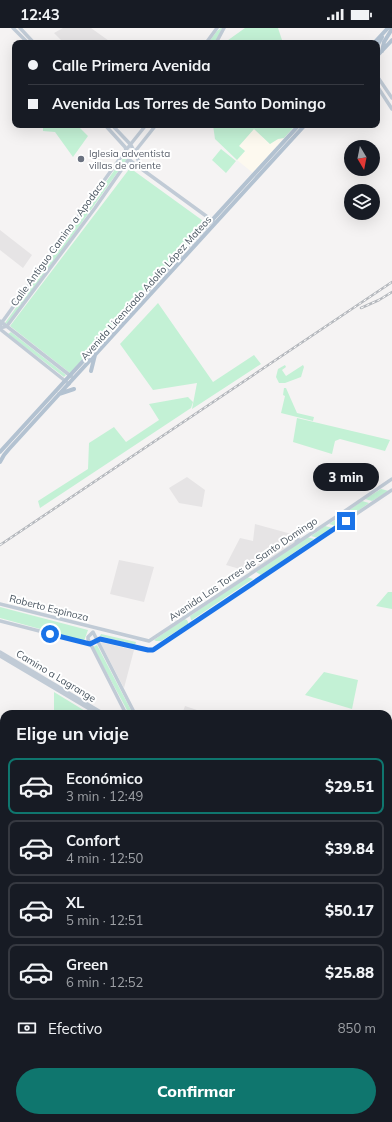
<!DOCTYPE html>
<html lang="es">
<head>
<meta charset="utf-8">
<style>
	:root { --surface:#171b24; --page:#20242c; --text:#f1f3f6; --muted:#9ea1a6; --line:#363941; --accent:#0f766e }
	body { margin:0; font-family:Mulish,sans-serif; background:var(--page); color:var(--text); height:100vh; display:flex; flex-direction:column; font-size:15px; white-space:nowrap }
	* { box-sizing:border-box; margin:0 }
	p { font-size:13px; color:var(--muted) }
	.icon { flex:none; width:22px; height:22px; fill:none; stroke:currentColor; stroke-width:2; stroke-linecap:round; stroke-linejoin:round }
	.map { position:relative; flex:1; overflow:hidden }
	.side { position:absolute; left:0px; top:682px; width:392px; height:412px; display:flex; flex-direction:column; background:var(--surface); border-radius:12px 12px 0 0; box-shadow:0 4px 16px #0002 }
	.side>* { flex:none }
	.guide { position:absolute; left:12px; top:12px; width:368px; height:88px; border-radius:8px; box-shadow:0 4px 16px #0002; display:grid; align-content:center; height:88px; padding:0 16px; background:var(--surface) }
	.needle { width:26px; rotate:170deg }
	.tools { position:absolute; left:344px; top:112px; display:grid; gap:8px }
	.tools a { display:grid; place-items:center; width:36px; height:36px; border-radius:50%; background:var(--surface); box-shadow:0 4px 16px #0002; font-size:20px }
	.end { position:absolute; width:18px; height:18px; margin:-9px; border:5px solid #1a73e8; background:#fff; box-shadow:0 0 0 2px #fff }
	.from { border-radius:50% }
	.bubble { position:absolute; height:28px; border-radius:14px; background:var(--surface); box-shadow:0 4px 16px #0002; font-size:13px; font-weight:800; line-height:28px; text-align:center }
	.guide b { display:flex; align-items:center; gap:14px; height:38px; font-size:15px }
	.guide b+b { border-top:1px solid var(--line) }
	.guide i { width:10px; height:10px; background:var(--text) }
	ul { padding:0; list-style:none }
	li { display:flex; align-items:center; gap:12px; height:56px; margin:0 8px 6px; padding:0 8px; border:2px solid var(--line); border-radius:8px }
	li div { flex:1 }
	li b { display:block; font-size:15px }
	li em { font-style:normal; font-weight:800 }
	li.active { border-color:var(--accent) }
	li>.icon { width:36px; height:36px; stroke-width:1.5 }
	h2 { padding:0 16px; font-size:18px; line-height:48px }
	.pay { display:flex; align-items:center; gap:10px; height:44px; padding:0 16px; font-size:15px }
	.pay p { margin-inline-start:auto }
	.button { display:flex; gap:8px; margin-top:auto; padding:8px 16px }
	.button a { flex:1; height:46px; border-radius:24px; background:var(--accent); color:#fff; font-size:16px; font-weight:800; line-height:46px; text-align:center }
	.status { display:flex; justify-content:space-between; align-items:center; height:28px; padding:0 20px; background:var(--surface); direction:ltr }
	.status svg { height:11px; fill:currentColor }
	.map>svg:first-child { display:block }
</style>
</head>
<body>
<div class="status"><b>12:43</b><svg viewBox="0 0 49 12"><path d="M0 12V9h3v3zM5 12V6h3v6zM10 12V3h3v9zM15 12V0h3v12zM26 1h20v11H26zM47 4h2v5h-2z"/></svg></div>
<div class="map">
<svg width="392" height="1094" viewBox="0 0 392 1094">
	<rect width="100%" height="100%" fill="#f5f3f3"/>
	<path fill="#fdf9ef" d="M 254,101 L 270,116 L 278,111 L 284,110 L 253,145 L 237,132 L 245,123 L 239,118 Z"/>
	<path fill="#e6e4e5" d="M 63,0 L 91,0 L 112,15 L 64,15 L 54,5 Z
		M 0,202 L 32,227 L 23,240 L 0,222 Z
		M 187,449 L 205,462 L 202,479 L 179,475 L 169,460 Z
		M 255,496 L 295,507 L 296,509 L 296,514 L 250,544 L 226,537 L 240,510 L 253,513 Z
		M 119,532 L 154,539 L 144,574 L 110,566 Z
		M 100,614 L 134,622 L 124,660 Z
		M 185,678 L 209,686 L 182,686 Z
		M 392,1016 L 392,1047 L 388,1050 L 388,1018 Z
		M 248,1090 L 286,1090 L 288,1094 L 248,1094 Z"/>
	<path fill="#c3f1d5" d="M 221,0 L 222,0 L 215,15 L 208,15 L 217,3 Z
		M 245,0 L 278,0 L 283,15 L 224,15 Z
		M 43,97 L 77,97 L 88,108 L 73,129 L 55,104 L 43,103 Z
		M 213,97 L 293,97 L 294,99 L 284,110 L 278,111 L 270,116 L 254,101 L 239,118 L 245,123 L 237,132 L 215,111 Z
		M 221,121 L 236,133 L 226,145 L 212,132 Z
		M 126,126 L 127,131 L 39,255 L 8,296 L 5,295 Z
		M 130,140 L 206,195 L 132,275 L 70,345 L 10,298 Z
		M 158,275 L 213,354 L 254,327 L 261,336 L 192,381 L 197,355 L 153,362 L 120,316 Z
		M 11,304 L 66,347 L 64,349 L 8,306 Z
		M 285,337 L 286,339 L 282,342 L 286,348 L 303,337 L 304,339 L 301,349 L 285,355 L 279,355 L 276,349 L 278,341 Z
		M 284,360 L 286,360 L 297,385 L 314,389 L 313,393 L 281,385 L 285,368 L 283,367 Z
		M 188,369 L 193,374 L 191,380 L 40,480 L 38,473 L 88,441 L 89,415 L 114,399 L 126,414 L 159,392 L 149,376 Z
		M 297,390 L 390,412 L 385,423 L 340,411 L 335,413 L 332,426 L 293,414 Z
		M 381,461 L 389,463 L 372,473 L 365,471 Z
		M 362,473 L 369,475 L 355,485 L 348,483 Z
		M 344,486 L 351,488 L 336,498 L 329,496 Z
		M 325,498 L 333,500 L 318,510 L 311,508 Z
		M 307,509 L 314,511 L 261,547 L 256,544 Z
		M 247,549 L 253,551 L 192,592 L 191,592 L 190,588 Z
		M 388,564 L 392,564 L 392,581 L 376,578 Z
		M 0,579 L 88,602 L 84,613 L 0,590 Z
		M 184,591 L 187,592 L 188,594 L 188,596 L 161,613 L 156,613 L 154,612 Z
		M 101,606 L 136,614 L 135,617 L 100,608 Z
		M 97,617 L 133,686 L 129,686 L 93,619 Z
		M 324,644 L 358,652 L 352,681 L 305,667 Z
		M 54,664 L 90,686 L 54,686 Z
		M 388,750 L 392,751 L 392,798 L 390,804 L 388,802 Z
		M 392,816 L 392,838 L 388,842 L 388,831 Z
		M 388,941 L 392,943 L 392,965 L 388,972 Z"/>
	<g fill="none" stroke-linecap="round" stroke-linejoin="round">
		<path stroke="#c1cbd6" stroke-width="3.5" d="M 13,0 L 28,15
			M 20,0 L 34,15
			M 206,15 L 217,0
			M 216,15 L 224,0
			M 377,48 L 392,70
			M 377,58 L 392,81
			M 105,97 L 125,119 L 129,131 L 132,134 L 213,193
			M 112,97 L 131,117 L 142,140
			M 0,293 L 72,349
			M 0,297 L 126,122 L 146,97
			M 0,300 L 7,298 L 95,180 L 129,131 L 156,97
			M 0,301 L 69,356
			M 296,515 L 298,510 L 296,505
			M 0,576 L 149,613 L 345,483 L 392,451
			M 0,593 L 90,616
			M 90,616 L 100,611 L 148,622 L 153,622 L 392,462
			M 0,624 L 104,686
			M 0,628 L 98,686
			M 126,686 L 88,611 L 88,609 L 93,604 L 135,686
			M 388,855 L 392,859
			M 0,916 L 4,921
			M 164,1090 L 169,1094
			M 334,1090 L 336,1094
			M 350,1090 L 352,1094"/>
		<path stroke="#b3c2d1" stroke-width="4" d="M 374,15 L 388,0
			M 377,18 L 382,9
			M 382,23 L 384,14 L 392,1
			M 377,28 L 392,12
			M 91,343 L 95,327
			M 59,366 L 74,361
			M 0,424 L 299,97
			M 0,434 L 4,427 L 9,421 L 305,97"/>
		<g stroke="#b5b8bd" stroke-width="2.5">
			<path id="rail" d="M 361,280 L 379,272 L 392,264
				M 0,517 L 392,254"/>
		</g>
		<use href="#rail" stroke="#fff" stroke-width="1" stroke-dasharray="3" stroke-linecap="butt"/>
	</g>
	<g fill="none" stroke-linecap="round" stroke-linejoin="round">
		<path stroke="#1a73e8" stroke-width="5" d="M 50,606 L 90,616 L 100,611 L 148,622 L 153,622 L 346,493"/>
	</g>
	<circle fill="#6b7280" stroke="#fff" stroke-width="1.5" cx="81" cy="131" r="4"/>
	<g text-anchor="middle" dominant-baseline="central" stroke-width="4" stroke-linejoin="round" paint-order="stroke">
		<g font-size="10" fill="#5b616d" stroke="#fff" text-anchor="start">
			<text x="89" y="125">Iglesia adventista<tspan x="89" dy="12">villas de oriente</tspan></text>
		</g>
		<g font-size="10" fill="#4a5661" stroke="#fff">
			<text transform="translate(58 215) rotate(-54)">Calle Antiguo Camino a Apodaca</text>
			<text transform="translate(146 260) rotate(-48)">Avenida Licenciado Adolfo López Mateos</text>
			<text transform="translate(243 541) rotate(-34)">Avenida Las Torres de Santo Domingo</text>
			<text transform="translate(49 580) rotate(14)">Roberto Espinoza</text>
			<text transform="translate(56 648) rotate(31)">Camino a Lagrange</text>
		</g>
	</g>
</svg>
<div class="tools">
<a><svg class="needle" viewBox="-14 -14 28 28"><path d="M0-13l5 13h-10z" fill="#e53935"/><path d="M0 13l5-13h-10z" fill="#9ea1a6"/></svg></a>
<a><svg class="icon" aria-label="layers" viewBox="0 0 24 24"><path d="M12 4l9 5-9 5-9-5zM3 14l9 5 9-5"/></svg></a>
</div>
<i class="end from" style="left:50px;top:606px"></i>
<i class="end" style="left:346px;top:493px"></i>
<div class="bubble" style="left:313px;top:435px;width:66px">3 min</div>
<div class="guide">
<b><i class="from"></i>Calle Primera Avenida</b>
<b><i></i>Avenida Las Torres de Santo Domingo</b>
</div>
<section class="side">
<h2>Elige un viaje</h2>
<ul>
<li class="active"><svg class="icon" aria-label="car" viewBox="0 0 24 24"><path d="M5 17H2v-5l4-1 3-4h7l3 4 3 1v5h-3M9 17h6M6 11h13"/><circle cx="7" cy="17" r="2"/><circle cx="17" cy="17" r="2"/></svg><div><b>Económico</b><p>3 min · 12:49</p></div><em>$29.51</em></li>
<li><svg class="icon" aria-label="car" viewBox="0 0 24 24"><path d="M5 17H2v-5l4-1 3-4h7l3 4 3 1v5h-3M9 17h6M6 11h13"/><circle cx="7" cy="17" r="2"/><circle cx="17" cy="17" r="2"/></svg><div><b>Confort</b><p>4 min · 12:50</p></div><em>$39.84</em></li>
<li><svg class="icon" aria-label="car" viewBox="0 0 24 24"><path d="M5 17H2v-5l4-1 3-4h7l3 4 3 1v5h-3M9 17h6M6 11h13"/><circle cx="7" cy="17" r="2"/><circle cx="17" cy="17" r="2"/></svg><div><b>XL</b><p>5 min · 12:51</p></div><em>$50.17</em></li>
<li><svg class="icon" aria-label="car" viewBox="0 0 24 24"><path d="M5 17H2v-5l4-1 3-4h7l3 4 3 1v5h-3M9 17h6M6 11h13"/><circle cx="7" cy="17" r="2"/><circle cx="17" cy="17" r="2"/></svg><div><b>Green</b><p>6 min · 12:52</p></div><em>$25.88</em></li>
</ul>
<div class="pay"><svg class="icon" aria-label="cash" viewBox="0 0 24 24"><path d="M3 7h18v10H3z"/><circle cx="12" cy="12" r="2"/></svg>Efectivo<p>850 m</p></div>
<div class="button"><a>Confirmar</a></div>
</section>
</div>
</body>
</html>
